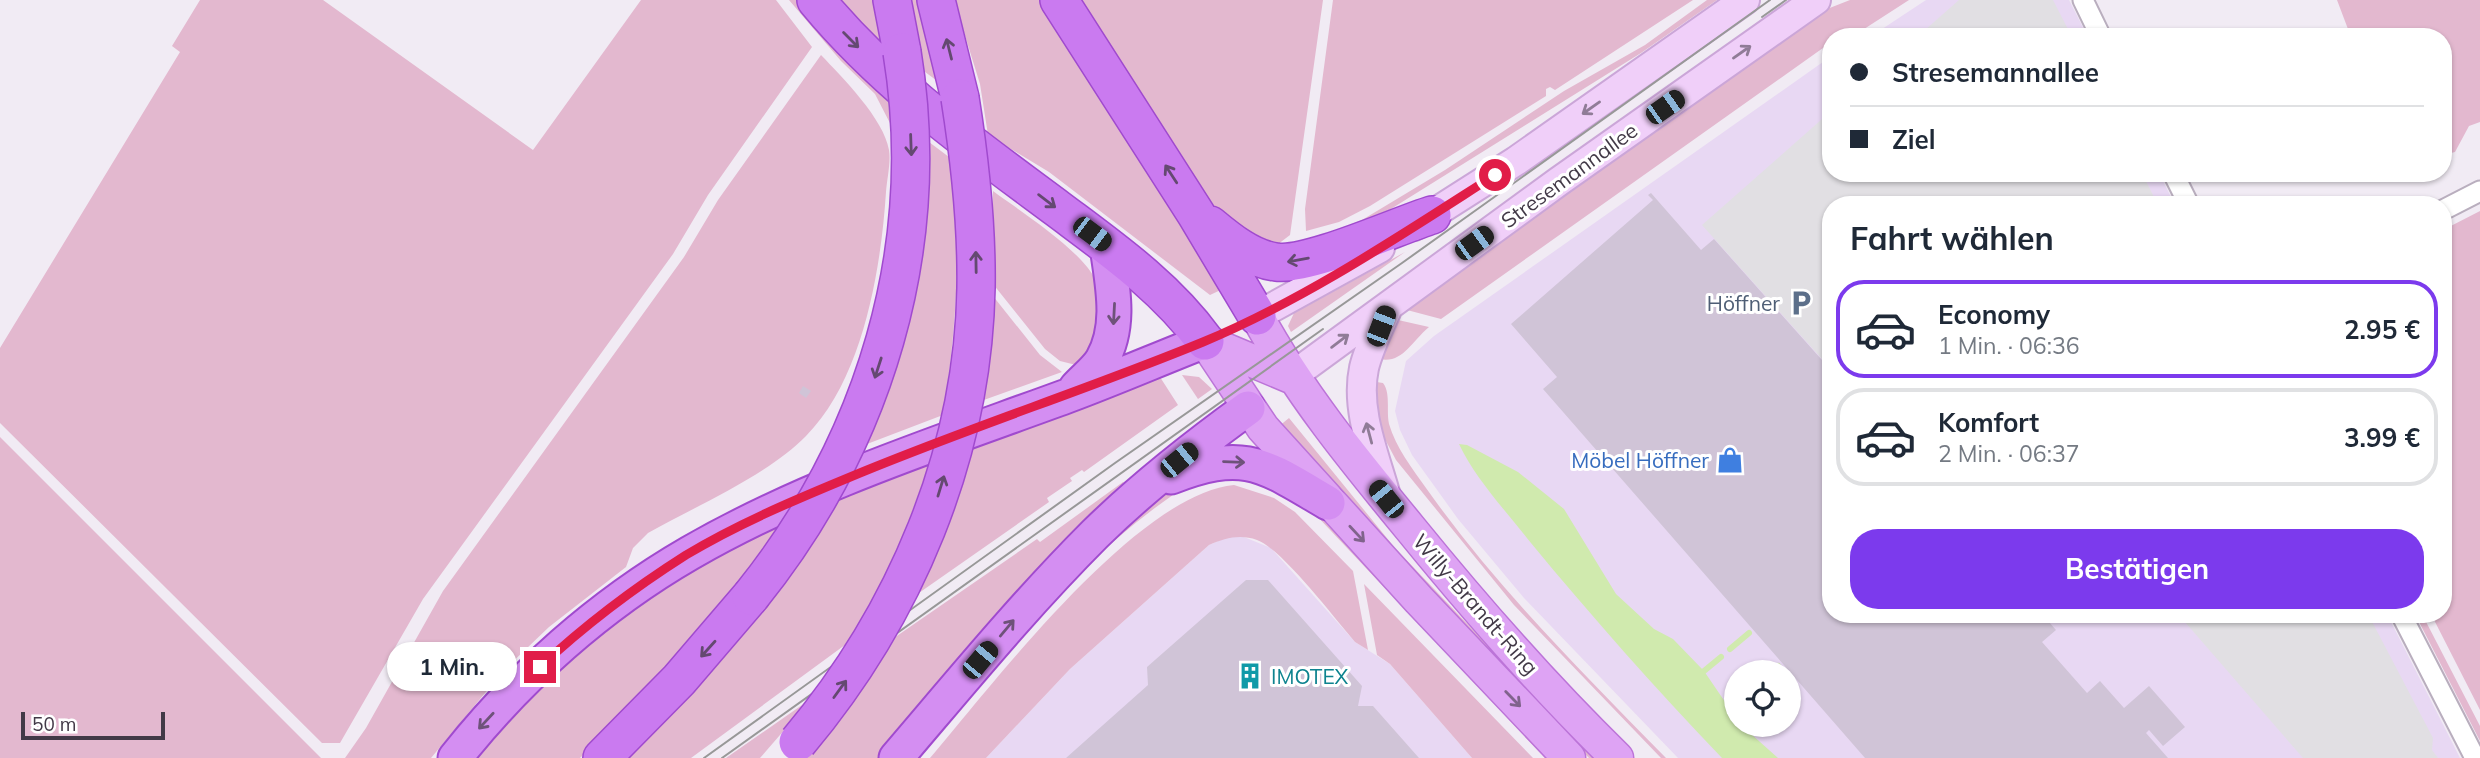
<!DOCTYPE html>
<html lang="de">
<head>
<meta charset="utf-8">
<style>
	:root { --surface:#fff; --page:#f6f6f7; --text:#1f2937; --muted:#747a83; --line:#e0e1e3; --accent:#7c3aed }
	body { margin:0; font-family:Mulish,sans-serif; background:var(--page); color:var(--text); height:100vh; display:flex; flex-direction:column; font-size:26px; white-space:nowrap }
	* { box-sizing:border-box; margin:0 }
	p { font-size:23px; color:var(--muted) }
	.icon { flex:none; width:38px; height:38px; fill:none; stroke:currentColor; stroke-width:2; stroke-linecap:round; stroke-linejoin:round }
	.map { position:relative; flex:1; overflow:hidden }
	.panel { position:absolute; left:1822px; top:196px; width:630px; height:427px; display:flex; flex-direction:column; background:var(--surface); border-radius:28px; box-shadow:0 2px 5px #0004 }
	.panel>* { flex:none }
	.hud { position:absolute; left:1822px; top:28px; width:630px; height:154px; border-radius:28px; box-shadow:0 2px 5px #0004; display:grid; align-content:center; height:154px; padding:0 28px; background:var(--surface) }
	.controls { position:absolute; left:1724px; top:660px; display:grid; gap:14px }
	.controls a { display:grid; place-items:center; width:77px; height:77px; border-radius:50%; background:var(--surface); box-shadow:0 2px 5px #0004; font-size:35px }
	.scale { position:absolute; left:21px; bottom:18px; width:144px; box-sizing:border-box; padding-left:7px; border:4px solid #423947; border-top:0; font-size:19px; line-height:24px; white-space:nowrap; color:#423947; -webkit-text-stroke:5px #fff; paint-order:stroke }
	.end { position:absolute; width:32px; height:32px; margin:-16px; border:9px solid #e11d48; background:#fff; box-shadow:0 0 0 4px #fff }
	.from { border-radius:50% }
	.bubble { position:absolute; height:49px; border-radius:24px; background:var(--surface); box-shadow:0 2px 5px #0004; font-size:23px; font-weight:700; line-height:49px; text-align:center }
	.car { position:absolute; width:21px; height:42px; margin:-21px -10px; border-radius:9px; box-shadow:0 0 5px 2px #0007; background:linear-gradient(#222 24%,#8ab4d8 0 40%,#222 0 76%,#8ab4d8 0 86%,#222 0) }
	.hud b { display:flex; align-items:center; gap:24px; height:66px; font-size:26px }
	.hud b+b { border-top:2px solid var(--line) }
	.hud i { width:18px; height:18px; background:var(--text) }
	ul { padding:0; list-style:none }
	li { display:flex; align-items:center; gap:21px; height:98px; margin:0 14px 10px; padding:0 14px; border:4px solid var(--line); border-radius:28px }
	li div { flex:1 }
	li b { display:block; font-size:26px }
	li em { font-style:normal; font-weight:700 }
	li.active { border-color:var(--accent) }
	li>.icon { width:63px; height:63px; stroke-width:1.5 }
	h2 { padding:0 28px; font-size:32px; line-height:84px }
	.primary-button { display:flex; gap:14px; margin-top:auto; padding:14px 28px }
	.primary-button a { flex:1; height:80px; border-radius:28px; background:var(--accent); color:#fff; font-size:28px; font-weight:700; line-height:80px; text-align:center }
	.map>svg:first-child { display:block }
</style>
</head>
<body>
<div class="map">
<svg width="2480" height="758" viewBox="0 0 2480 758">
	<rect width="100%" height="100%" fill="#f1ebf4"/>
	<path fill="#e8d8f3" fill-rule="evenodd" d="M 1926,0 L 2069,0 L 2088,37 L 1870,37 Z
		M 1830,57 L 1830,173 L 2159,173 L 2175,205 L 1830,205 L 1830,614 L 2387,614 L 2460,758 L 1678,758 L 1524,598 L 1458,519 L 1412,455 L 1400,430 L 1395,411 L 1406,361 L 1434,336 ZM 1736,672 L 1788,672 L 1788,724 L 1736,724 Z
		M 1227,537 L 1244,537 L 1271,548 L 1355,642 L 1390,664 L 1472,758 L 986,758 L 1070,669 L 1209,545 Z"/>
	<path fill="#e3b8cf" d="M 200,0 L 323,0 L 533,150 L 641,0 L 776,0 L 812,47 L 708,195 L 673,254 L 423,599 L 340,743 L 322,743 L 0,423 L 0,348 L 180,52 L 172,46 Z
		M 789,0 L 800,0 L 891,105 L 893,129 L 875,94 L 841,61 Z
		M 832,0 L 880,0 L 885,55 Z
		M 905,0 L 922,0 L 944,86 L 917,66 Z
		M 954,0 L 1049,0 L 1227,287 L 1210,295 L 1049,172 L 988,135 L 980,84 Z
		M 1077,0 L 1323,0 L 1290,235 L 1273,248 L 1217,216 Z
		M 1333,0 L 1693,0 L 1555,90 L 1550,87 L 1546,89 L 1546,96 L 1370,206 L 1339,222 L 1306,231 L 1305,209 Z
		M 1707,0 L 1717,0 L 1641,53 L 1370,222 L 1318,237 L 1362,220 L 1445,170 L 1564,91 L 1645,45 Z
		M 1850,0 L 1909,0 L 1861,31 L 1830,37 L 1830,43 L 1441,319 L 1407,310 L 1440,282 L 1822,11 Z
		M 2337,0 L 2480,0 L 2480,122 L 2469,126 L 2455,152 L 2443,155 L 2443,37 L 2351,37 Z
		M 821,55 C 842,77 884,119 889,150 C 891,162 887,179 886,192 C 881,269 863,379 806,436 C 768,475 696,506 648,533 L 633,548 L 626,567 L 549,627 L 505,669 L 431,758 L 345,758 L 366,728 L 443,591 L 684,257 L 718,200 Z
		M 929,142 L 953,160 C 961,250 957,326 943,415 L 867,444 C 908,338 927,257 929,142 Z
		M 993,191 C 1020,211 1083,251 1096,281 C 1107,306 1098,332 1092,357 L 1076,365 L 1060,361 L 1045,349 L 993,284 Z
		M 2480,211 L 2480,710 L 2431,614 L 2443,614 L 2443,230 Z
		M 1405,252 L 1291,332 L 1288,326 L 1294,313 Z
		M 993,296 L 1040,355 L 1062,372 L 981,401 Z
		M 1398,320 L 1429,327 C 1409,344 1402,366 1375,358 L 1387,334 Z
		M 1182,375 L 1199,377 L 1212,389 L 1198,399 Z
		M 1160,377 L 1178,405 L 1084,472 L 1082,470 L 1070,478 L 1072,481 L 1047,498 L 1049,502 L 916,595 L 953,508 L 972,444 L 1130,384 Z
		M 1370,381 L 1383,383 C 1391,393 1386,411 1389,424 C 1396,448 1412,468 1426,488 C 1496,587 1582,672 1666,758 L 1661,758 L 1514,605 L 1396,460 L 1379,428 Z
		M 1289,418 L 1395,548 L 1595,758 L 1589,758 L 1278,427 Z
		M 1191,432 L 881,758 L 804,758 L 891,640 L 1037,539 L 1040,542 L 1123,482 L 1125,484 L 1137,477 L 1135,473 Z
		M 0,437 L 321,758 L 0,758 Z
		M 931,460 C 908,522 887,587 849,642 L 691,758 L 626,758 L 728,653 L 792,572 L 845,491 Z
		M 1183,481 L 1193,482 C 1083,550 1001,659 920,758 L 913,758 C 991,668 1083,544 1183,481 Z
		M 1234,485 L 1274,498 L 1295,512 L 1353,571 L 1368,650 L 1355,642 C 1335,619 1282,549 1257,540 C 1240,534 1225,538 1209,545 L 1070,669 L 986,758 L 930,758 C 993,684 1137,494 1234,485 Z
		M 1312,504 L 1553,758 L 1545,758 L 1315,514 Z
		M 788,515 C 726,603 658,684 580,758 L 474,758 L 537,689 L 602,632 L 693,567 Z
		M 1364,584 L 1533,758 L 1472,758 L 1390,664 L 1377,655 Z
		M 2415,614 L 2422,614 L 2480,726 L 2480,741 Z
		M 812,698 L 760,758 L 726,758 Z"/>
	<path fill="#e1dfe3" d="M 1959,0 L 2053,0 L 2072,37 L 1917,37 Z
		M 1830,112 L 1830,173 L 2142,173 L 2158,205 L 1830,205 L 1830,368 L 1702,225 Z
		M 2178,614 L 2368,614 L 2433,738 L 2432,750 L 2438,758 L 2303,758 Z"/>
	<path fill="#d0eaae" d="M 1459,444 L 1467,445 L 1518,472 L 1564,509 L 1616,594 L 1654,629 L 1673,639 L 1704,671 L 1736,718 L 1736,724 L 1741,725 L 1778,758 L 1722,758 C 1656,689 1592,617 1531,543 C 1507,512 1476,480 1459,444 Z"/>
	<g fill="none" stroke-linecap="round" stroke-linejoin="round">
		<path stroke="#d0eaae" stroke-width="6" d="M 1730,649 L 1749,633
			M 1704,671 L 1721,657
			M 1771,672 L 1778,666
			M 1727,709 L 1736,701"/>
	</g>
	<path fill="#d0c4d7" d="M 1651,193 L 1701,250 L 1714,239 L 1830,369 L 1830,614 L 2042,614 L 2056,630 L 2042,642 L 2087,693 L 2100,681 L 2124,708 L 2149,686 L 2171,711 L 2185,727 L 2163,746 L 2149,730 L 2146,733 L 2168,758 L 1865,758 L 1543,389 L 1557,377 L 1511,324 L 1653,200 L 1648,195 Z
		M 803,386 L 811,391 L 806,398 L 799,393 Z
		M 1246,580 L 1268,580 L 1362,686 L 1358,706 L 1373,706 L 1419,758 L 1066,758 L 1148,685 L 1147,667 Z"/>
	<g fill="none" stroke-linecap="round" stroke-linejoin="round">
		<g stroke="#b9aebe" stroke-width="23">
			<path id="minor" d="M 2083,0 L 2101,37
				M 2173,173 L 2189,205
				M 2443,210 L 2480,191
				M 2401,614 L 2475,758"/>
		</g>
		<g stroke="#cba6d8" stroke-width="32">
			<path id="secondary" d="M 1414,226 L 1516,161 L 1745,0
				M 1257,316 L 1380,248
				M 1291,377 L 1558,182 L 1816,0
				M 1386,496 C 1375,456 1355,410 1364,368 C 1369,347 1380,327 1388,307"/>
		</g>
		<g stroke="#bc74d8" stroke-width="35">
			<path id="primary" d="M 1257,316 C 1299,393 1354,460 1410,528 C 1475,608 1543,686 1617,758
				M 1205,341 L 1263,428 L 1419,600 L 1569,758
				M 1205,341 L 1291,377"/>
		</g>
		<g stroke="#a04ace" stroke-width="37">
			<path id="trunk" d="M 1076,388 C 1084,379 1096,370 1102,360 C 1122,325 1112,284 1107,246
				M 1171,477 C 1246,448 1263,465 1328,503
				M 455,758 C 519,677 600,605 690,553 C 808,485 939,443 1067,396 C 1113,379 1159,359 1205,341
				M 896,758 C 961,682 1024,605 1095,534 C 1142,488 1194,447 1248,408"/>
		</g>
		<g stroke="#a04ace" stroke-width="40">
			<path id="motorway" d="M 816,0 C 885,84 972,145 1058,209 C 1110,248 1166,287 1205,341
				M 892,0 L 902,52
				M 936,0 L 960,98
				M 1059,0 L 1196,214 L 1257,316
				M 1210,225 C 1228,240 1251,259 1276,262 C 1307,267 1397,226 1432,215
				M 602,758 L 679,680 L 751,596"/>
		</g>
		<use href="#minor" stroke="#fff" stroke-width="19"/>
		<use href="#secondary" stroke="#f0cff9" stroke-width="28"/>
		<use href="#primary" stroke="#dea3f4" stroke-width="32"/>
		<use href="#trunk" stroke="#d48ef2" stroke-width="33"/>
		<use href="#motorway" stroke="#ca7af0" stroke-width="37"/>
		<path stroke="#989898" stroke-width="2" d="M 1762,17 L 1786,0
			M 704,758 L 1115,463 L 1402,263 L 1770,0
			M 722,758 L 1323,329"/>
		<g stroke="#a04ace" stroke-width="40" stroke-linecap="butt">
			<path id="motorway-bridge" d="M 751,596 C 875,442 934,248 902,52
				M 798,742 C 905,615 973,455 976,288 C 977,224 970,161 960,98"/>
		</g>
		<use href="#motorway-bridge" stroke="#ca7af0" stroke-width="37"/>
	</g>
	<defs><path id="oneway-shaft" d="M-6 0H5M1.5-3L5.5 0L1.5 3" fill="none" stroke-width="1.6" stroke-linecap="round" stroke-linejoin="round" transform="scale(1.75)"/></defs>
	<g stroke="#644971">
		<use href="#oneway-shaft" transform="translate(851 40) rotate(45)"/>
		<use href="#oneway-shaft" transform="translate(949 49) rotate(-104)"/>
		<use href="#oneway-shaft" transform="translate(911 145) rotate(88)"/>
		<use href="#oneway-shaft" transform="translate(1171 174) rotate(-123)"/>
		<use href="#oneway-shaft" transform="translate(1047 201) rotate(37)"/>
		<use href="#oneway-shaft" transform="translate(1298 260) rotate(170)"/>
		<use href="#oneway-shaft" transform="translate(976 262) rotate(-91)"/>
		<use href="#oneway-shaft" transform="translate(878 368) rotate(108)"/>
		<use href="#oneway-shaft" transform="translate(941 486) rotate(-73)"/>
		<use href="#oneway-shaft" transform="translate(708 649) rotate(132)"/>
		<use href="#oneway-shaft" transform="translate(840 689) rotate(-54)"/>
	</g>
	<g stroke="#907c97">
		<use href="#oneway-shaft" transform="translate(1742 52) rotate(-35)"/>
		<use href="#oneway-shaft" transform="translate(1591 108) rotate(145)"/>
		<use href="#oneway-shaft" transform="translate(1340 341) rotate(-37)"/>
		<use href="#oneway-shaft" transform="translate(1369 433) rotate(-105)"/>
	</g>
	<g stroke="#6e527a">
		<use href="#oneway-shaft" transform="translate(1114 314) rotate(93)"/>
		<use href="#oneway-shaft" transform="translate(1234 462) rotate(2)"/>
		<use href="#oneway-shaft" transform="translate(1007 628) rotate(-50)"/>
		<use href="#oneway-shaft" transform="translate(486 721) rotate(133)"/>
	</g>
	<g stroke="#80638c">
		<use href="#oneway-shaft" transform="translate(1357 534) rotate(47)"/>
		<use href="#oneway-shaft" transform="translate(1513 699) rotate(46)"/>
	</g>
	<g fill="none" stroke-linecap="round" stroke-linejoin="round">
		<path stroke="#e11d48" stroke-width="9" d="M 540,667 C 585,625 634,588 686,555 C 736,525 790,502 843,480 C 961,430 1084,391 1203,342 C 1306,299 1401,235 1495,175"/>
	</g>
	<defs>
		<g id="parking-bare" transform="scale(2.1)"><path d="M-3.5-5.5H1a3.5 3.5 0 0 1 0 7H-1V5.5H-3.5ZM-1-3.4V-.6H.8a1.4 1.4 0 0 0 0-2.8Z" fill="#5c6f8a" stroke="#fff" stroke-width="2.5" paint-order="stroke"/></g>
		<g id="shop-bare" transform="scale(2.1)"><path d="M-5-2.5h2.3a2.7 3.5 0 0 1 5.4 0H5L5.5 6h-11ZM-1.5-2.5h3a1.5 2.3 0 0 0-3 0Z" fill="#3f7fe0" stroke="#fff" stroke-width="2.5" paint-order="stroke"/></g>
		<g id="building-bare" transform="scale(2.1)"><path d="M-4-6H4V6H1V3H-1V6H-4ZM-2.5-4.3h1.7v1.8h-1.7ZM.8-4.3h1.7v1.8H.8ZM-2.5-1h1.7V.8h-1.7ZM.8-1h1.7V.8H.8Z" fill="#0f9aa8" stroke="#fff" stroke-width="2.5" paint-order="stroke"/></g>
	</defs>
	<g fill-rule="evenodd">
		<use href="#parking-bare" x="1801" y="303"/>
		<use href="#shop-bare" x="1730" y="460"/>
		<use href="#building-bare" x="1250" y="676"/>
	</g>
	<g text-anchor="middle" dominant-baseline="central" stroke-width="6" stroke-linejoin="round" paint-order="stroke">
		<g font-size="21" fill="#423947" stroke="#fff">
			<text transform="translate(1569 175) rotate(-36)">Stresemannallee</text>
			<text transform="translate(1476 604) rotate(49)">Willy-Brandt-Ring</text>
		</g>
		<g font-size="21" fill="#4e5e75" stroke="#fff" text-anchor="end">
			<text x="1780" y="303">Höffner</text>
		</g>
		<g font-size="21" fill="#366cbe" stroke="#fff" text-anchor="end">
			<text x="1709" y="460">Möbel Höffner</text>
		</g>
		<g font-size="21" fill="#0d838f" stroke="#fff" text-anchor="start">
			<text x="1271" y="676">IMOTEX</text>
		</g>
	</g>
</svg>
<div class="controls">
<a><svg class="icon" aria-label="locate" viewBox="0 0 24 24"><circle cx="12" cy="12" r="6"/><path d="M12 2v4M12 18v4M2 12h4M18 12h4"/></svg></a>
</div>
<div class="scale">50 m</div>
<i class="end from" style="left:1495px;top:175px"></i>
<i class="end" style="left:540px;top:667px"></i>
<div class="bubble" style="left:387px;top:642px;width:130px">1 Min.</div>
<i class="car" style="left:1665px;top:107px;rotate:55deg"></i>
<i class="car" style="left:1092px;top:234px;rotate:127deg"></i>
<i class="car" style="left:1474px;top:243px;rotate:54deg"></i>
<i class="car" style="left:1381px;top:326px;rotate:21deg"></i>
<i class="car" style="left:1179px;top:460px;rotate:51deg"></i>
<i class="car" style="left:1386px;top:499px;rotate:321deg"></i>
<i class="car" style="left:980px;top:660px;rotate:40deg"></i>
<div class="hud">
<b><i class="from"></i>Stresemannallee</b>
<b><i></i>Ziel</b>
</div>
<section class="panel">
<h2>Fahrt wählen</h2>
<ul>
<li class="active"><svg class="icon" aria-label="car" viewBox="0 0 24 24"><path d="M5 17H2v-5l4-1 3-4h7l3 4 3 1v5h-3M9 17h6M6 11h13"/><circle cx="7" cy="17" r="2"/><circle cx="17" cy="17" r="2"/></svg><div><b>Economy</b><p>1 Min. · 06:36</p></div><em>2.95 €</em></li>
<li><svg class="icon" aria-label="car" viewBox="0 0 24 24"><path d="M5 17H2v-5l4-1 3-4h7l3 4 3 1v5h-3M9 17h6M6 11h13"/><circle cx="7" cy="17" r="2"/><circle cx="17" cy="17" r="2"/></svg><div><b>Komfort</b><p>2 Min. · 06:37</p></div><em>3.99 €</em></li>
</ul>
<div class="primary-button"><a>Bestätigen</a></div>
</section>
</div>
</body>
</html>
